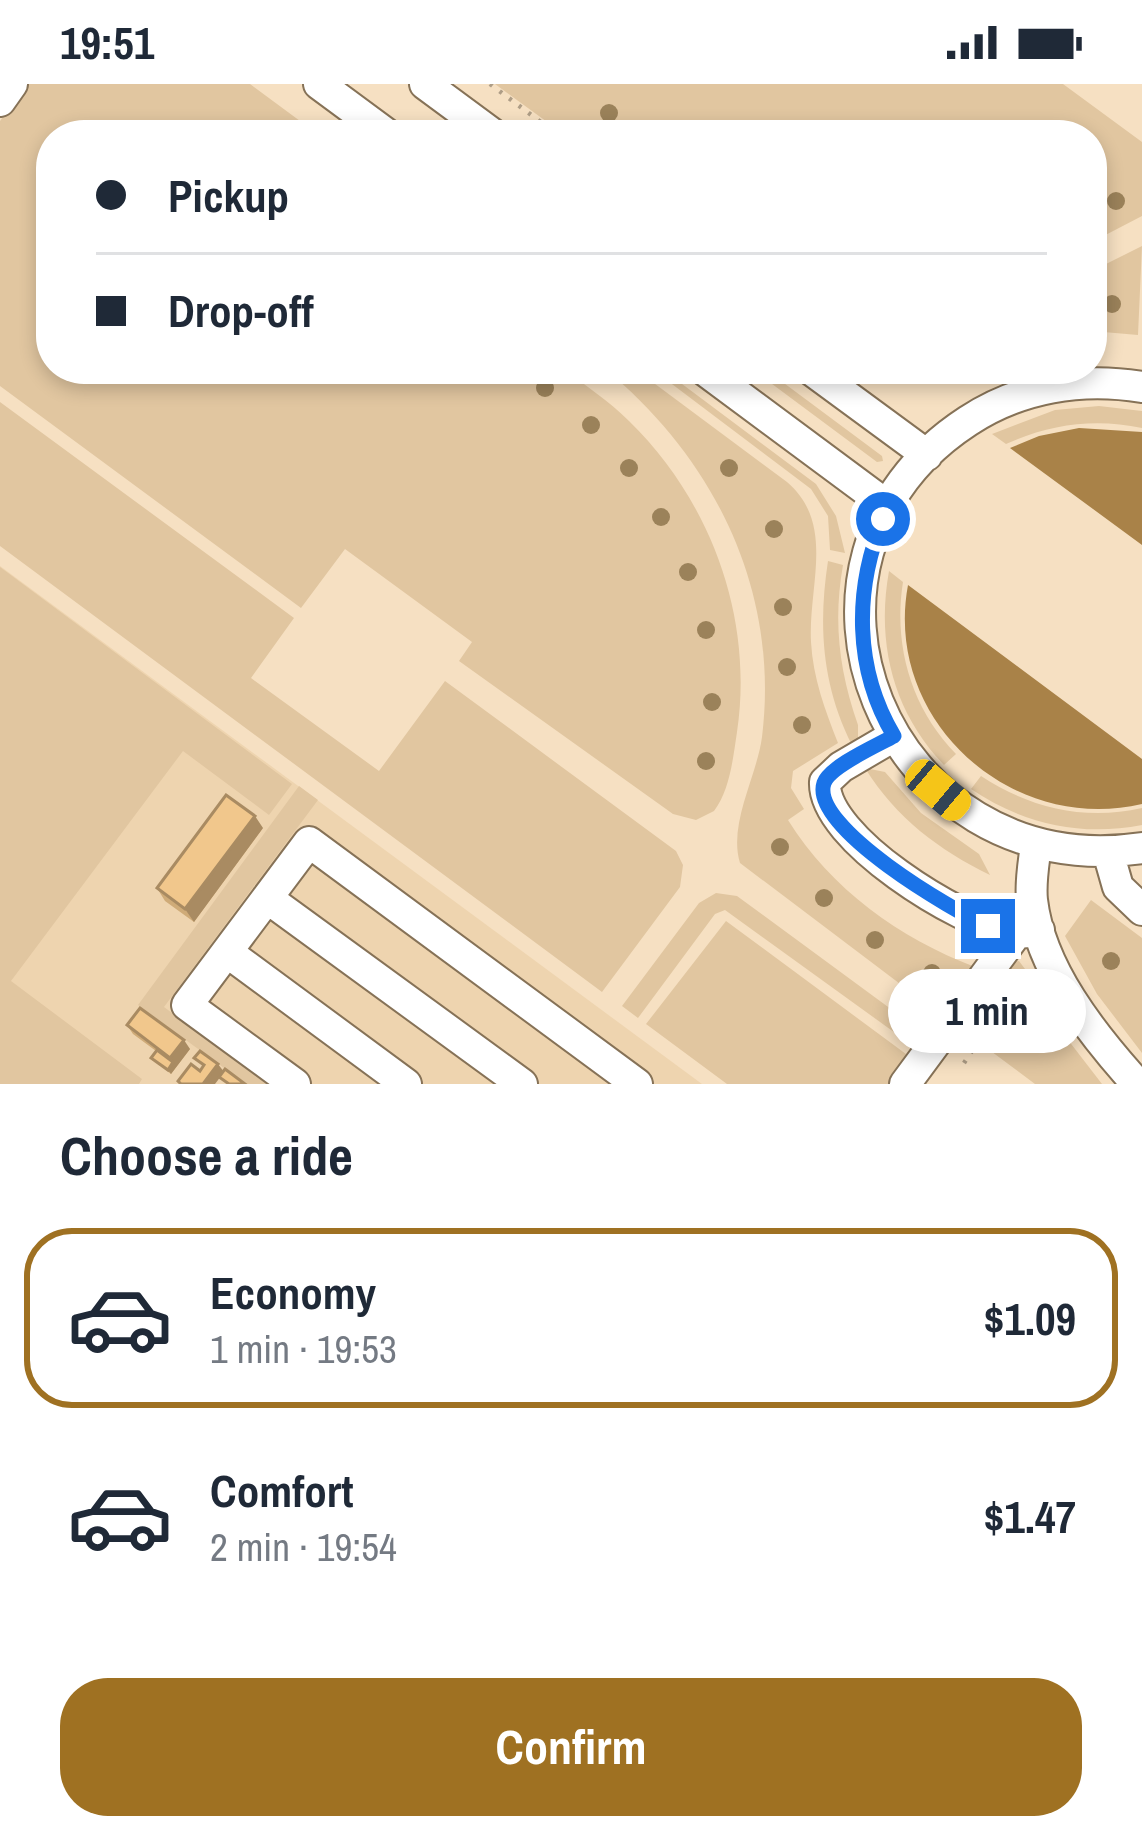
<!DOCTYPE html>
<html lang="en">
<head>
<meta charset="utf-8">
<style>
	:root { --surface:#fff; --page:#f2f2f3; --text:#1f2937; --muted:#747a83; --line:#e0e1e3; --accent:#9f7122 }
	body { margin:0; font-family:"Archivo Narrow",sans-serif; background:var(--page); color:var(--text); height:100vh; display:flex; flex-direction:column; font-size:45px; white-space:nowrap }
	* { box-sizing:border-box; margin:0 }
	p { font-size:39px; color:var(--muted) }
	.icon { flex:none; width:66px; height:66px; fill:none; stroke:currentColor; stroke-width:2; stroke-linecap:round; stroke-linejoin:round }
	.map { position:relative; height:1000px; overflow:hidden }
	.drawer { display:flex; flex-direction:column; background:var(--surface); flex:1 }
	.drawer>* { flex:none }
	.top-card { position:absolute; left:36px; top:36px; width:1071px; height:264px; border-radius:48px; box-shadow:0 6px 18px #0003; display:grid; align-content:center; height:264px; padding:0 60px; background:var(--surface) }
	.end { position:absolute; width:54px; height:54px; margin:-27px; border:15px solid #1a73e8; background:#fff; box-shadow:0 0 0 6px #fff }
	.from { border-radius:50% }
	.bubble { position:absolute; height:84px; border-radius:42px; background:var(--surface); box-shadow:0 6px 18px #0003; font-size:39px; font-weight:700; line-height:84px; text-align:center }
	.car { position:absolute; width:36px; height:72px; margin:-36px -18px; border-radius:15px; box-shadow:0 0 9px 3px #0007; background:linear-gradient(#f5c518 24%,#345 0 40%,#f5c518 0 76%,#345 0 86%,#f5c518 0) }
	.top-card b { display:flex; align-items:center; gap:42px; height:114px; font-size:45px }
	.top-card b+b { border-top:3px solid var(--line) }
	.top-card i { width:30px; height:30px; background:var(--text) }
	ul { padding:0; list-style:none }
	li { display:flex; align-items:center; gap:36px; height:180px; margin:0 24px 18px; padding:0 36px; border:6px solid transparent; border-radius:48px }
	li div { flex:1 }
	li b { display:block; font-size:45px }
	li em { font-style:normal; font-weight:700 }
	li.on { border-color:var(--accent) }
	li>.icon { width:108px; height:108px; stroke-width:1.5 }
	h2 { padding:0 60px; font-size:54px; line-height:144px }
	.action { display:flex; gap:24px; margin-top:auto; padding:24px 60px }
	.action a { flex:1; height:138px; border-radius:48px; background:var(--accent); color:#fff; font-size:48px; font-weight:700; line-height:138px; text-align:center }
	.status { display:flex; justify-content:space-between; align-items:center; height:84px; padding:0 60px; background:var(--surface); direction:ltr }
	.status svg { height:33px; fill:currentColor }
	.map>svg:first-child { display:block }
</style>
</head>
<body>
<div class="status"><b>19:51</b><svg viewBox="0 0 49 12"><path d="M0 12V9h3v3zM5 12V6h3v6zM10 12V3h3v9zM15 12V0h3v12zM26 1h20v11H26zM47 4h2v5h-2z"/></svg></div>
<div class="map">
<svg width="1142" height="1000" viewBox="0 0 1142 1000">
	<rect width="100%" height="100%" fill="#f6e0c2"/>
	<path fill="#eed4af" d="M 0,482 L 702,1000 L 0,1000 Z"/>
	<path fill="#e1c6a0" d="M 27,0 L 250,0 L 319,51 L 51,51 L 51,285 L 564,285 C 586,302 609,317 629,337 C 711,417 754,534 737,648 C 733,674 730,706 714,727 L 696,736 L 673,730 L 459,577 L 472,558 L 345,465 L 301,524 L 0,302 L 0,37 Z
		M 495,0 L 1063,0 L 1142,58 L 1142,132 L 1092,158 L 1092,51 L 565,51 Z
		M 1142,162 L 1138,251 L 1092,247 L 1092,187 Z
		M 605,285 L 635,285 L 787,398 C 836,440 808,502 811,558 C 813,594 825,626 838,659 L 793,687 L 791,704 L 804,725 L 788,736 C 831,805 899,854 975,883 C 961,901 950,927 924,918 L 740,779 C 728,740 757,692 762,653 C 780,508 715,375 605,285 Z
		M 652,285 L 662,285 L 816,400 L 836,432 L 845,469 L 830,466 L 828,432 L 811,405 Z
		M 752,285 L 765,285 L 882,372 L 883,377 L 877,378 Z
		M 0,318 L 294,534 L 251,594 L 379,687 L 445,597 L 676,767 L 683,781 L 680,803 L 602,908 L 0,462 Z
		M 1099,322 L 1142,327 L 1142,344 C 1095,334 1050,340 1006,360 L 992,350 L 1055,326 Z
		M 828,477 L 843,481 C 833,537 839,587 858,641 L 858,654 L 852,661 C 822,602 818,542 828,477 Z
		M 0,483 L 292,700 L 269,731 L 183,667 L 11,897 L 142,995 L 139,1000 L 0,1000 Z
		M 889,487 L 903,498 C 893,561 911,624 956,670 L 944,681 C 893,628 876,559 889,487 Z
		M 865,684 L 885,688 L 921,729 L 979,770 L 990,791 C 939,766 896,734 865,684 Z
		M 981,692 C 1030,724 1084,737 1142,724 L 1142,741 C 1080,753 1023,740 971,705 Z
		M 299,702 L 318,716 L 164,923 L 268,1000 L 246,1000 L 138,921 Z
		M 716,809 L 737,812 L 914,942 L 920,956 L 916,964 L 725,826 L 715,830 L 638,934 L 622,922 L 699,819 Z
		M 1091,816 L 1142,854 L 1142,969 L 1097,910 L 1065,852 Z
		M 726,837 L 910,973 L 890,1000 L 727,1000 L 646,940 Z
		M 1019,877 L 1025,885 L 972,954 C 964,927 997,899 1013,878 Z
		M 1033,898 L 1055,939 L 1102,1000 L 1035,1000 L 984,962 Z"/>
	<path fill="#a98248" d="M 1079,344 L 1142,348 L 1142,461 L 1010,364 L 1039,352 Z
		M 908,501 L 1142,675 L 1142,720 C 1010,751 883,635 908,501 Z"/>
	<g fill="none" stroke-linecap="round" stroke-linejoin="round">
		<g stroke="#867257" stroke-width="34">
			<path id="minor" d="M 319,0 L 388,51
				M 425,0 L 494,51
				M 0,17 L 12,0
				M 703,285 L 889,423
				M 810,285 L 927,371
				M 1142,303 C 1081,293 1020,303 968,337 C 752,478 886,802 1142,764
				M 894,652 L 841,683 L 825,698 C 822,754 961,839 1011,848 C 1020,850 1030,848 1039,846
				M 1036,760 C 1034,778 1030,797 1032,816 C 1040,885 1092,950 1137,1000
				M 1108,768 L 1118,803 L 1142,826
				M 267,814 L 522,1000
				M 227,868 L 406,1000
				M 295,1000 L 187,921 L 309,758 L 637,1000
				M 905,1000 L 1027,835"/>
		</g>
		<path stroke="#ae9d86" stroke-width="4.5" stroke-dasharray="3 9" stroke-linecap="butt" d="M 490,0 L 558,51
			M 964,979 L 978,958"/>
		<use href="#minor" stroke="#fff" stroke-width="30"/>
	</g>
	<g fill="#9b825a">
		<circle cx="609" cy="29" r="9"/>
		<circle cx="1116" cy="117" r="9"/>
		<circle cx="1112" cy="220" r="9"/>
		<circle cx="545" cy="304" r="9"/>
		<circle cx="591" cy="341" r="9"/>
		<circle cx="629" cy="384" r="9"/>
		<circle cx="729" cy="384" r="9"/>
		<circle cx="661" cy="433" r="9"/>
		<circle cx="774" cy="445" r="9"/>
		<circle cx="688" cy="488" r="9"/>
		<circle cx="783" cy="523" r="9"/>
		<circle cx="706" cy="546" r="9"/>
		<circle cx="787" cy="583" r="9"/>
		<circle cx="712" cy="618" r="9"/>
		<circle cx="802" cy="641" r="9"/>
		<circle cx="706" cy="677" r="9"/>
		<circle cx="780" cy="763" r="9"/>
		<circle cx="824" cy="814" r="9"/>
		<circle cx="875" cy="856" r="9"/>
		<circle cx="1111" cy="877" r="9"/>
		<circle cx="932" cy="889" r="9"/>
		<circle cx="1029" cy="955" r="9"/>
	</g>
	<path fill="#cfab78" d="M 263,744 L 194,838 L 165,817 L 157,804 Z
		M 127,941 L 190,965 L 171,990 L 151,974 L 156,967 L 133,950 Z"/>
	<path fill="#a98b62" d="M 255,732 L 263,744 L 194,838 L 185,825 Z
		M 184,956 L 190,965 L 171,990 L 168,986 L 173,978 L 170,974 Z
		M 218,980 L 224,988 L 215,1000 L 203,1000 Z"/>
	<path fill="#f1c78c" stroke="#a98b62" stroke-width="3" d="M 226,711 L 255,732 L 185,825 L 157,804 Z
		M 140,924 L 184,956 L 170,974 L 127,941 Z
		M 157,966 L 173,978 L 168,986 L 151,974 Z
		M 200,967 L 218,980 L 203,1000 L 181,1000 L 178,997 L 191,980 L 200,987 L 204,981 L 194,974 Z
		M 225,985 L 245,1000 L 229,1000 L 219,993 Z"/>
	<g fill="none" stroke-linecap="round" stroke-linejoin="round">
		<path stroke="#1a73e8" stroke-width="15" d="M 883,435 C 854,506 854,585 894,652 C 878,661 830,682 824,699 C 809,743 955,828 988,842"/>
	</g>
</svg>
<i class="end from" style="left:883px;top:435px"></i>
<i class="end" style="left:988px;top:842px"></i>
<div class="bubble" style="left:888px;top:885px;width:198px">1 min</div>
<i class="car" style="left:938px;top:706px;rotate:130deg"></i>
<div class="top-card">
<b><i class="from"></i>Pickup</b>
<b><i></i>Drop-off</b>
</div>
</div>
<section class="drawer">
<h2>Choose a ride</h2>
<ul>
<li class="on"><svg class="icon" aria-label="car" viewBox="0 0 24 24"><path d="M5 17H2v-5l4-1 3-4h7l3 4 3 1v5h-3M9 17h6M6 11h13"/><circle cx="7" cy="17" r="2"/><circle cx="17" cy="17" r="2"/></svg><div><b>Economy</b><p>1 min · 19:53</p></div><em>$1.09</em></li>
<li><svg class="icon" aria-label="car" viewBox="0 0 24 24"><path d="M5 17H2v-5l4-1 3-4h7l3 4 3 1v5h-3M9 17h6M6 11h13"/><circle cx="7" cy="17" r="2"/><circle cx="17" cy="17" r="2"/></svg><div><b>Comfort</b><p>2 min · 19:54</p></div><em>$1.47</em></li>
</ul>
<div class="action"><a>Confirm</a></div>
</section>
</body>
</html>
